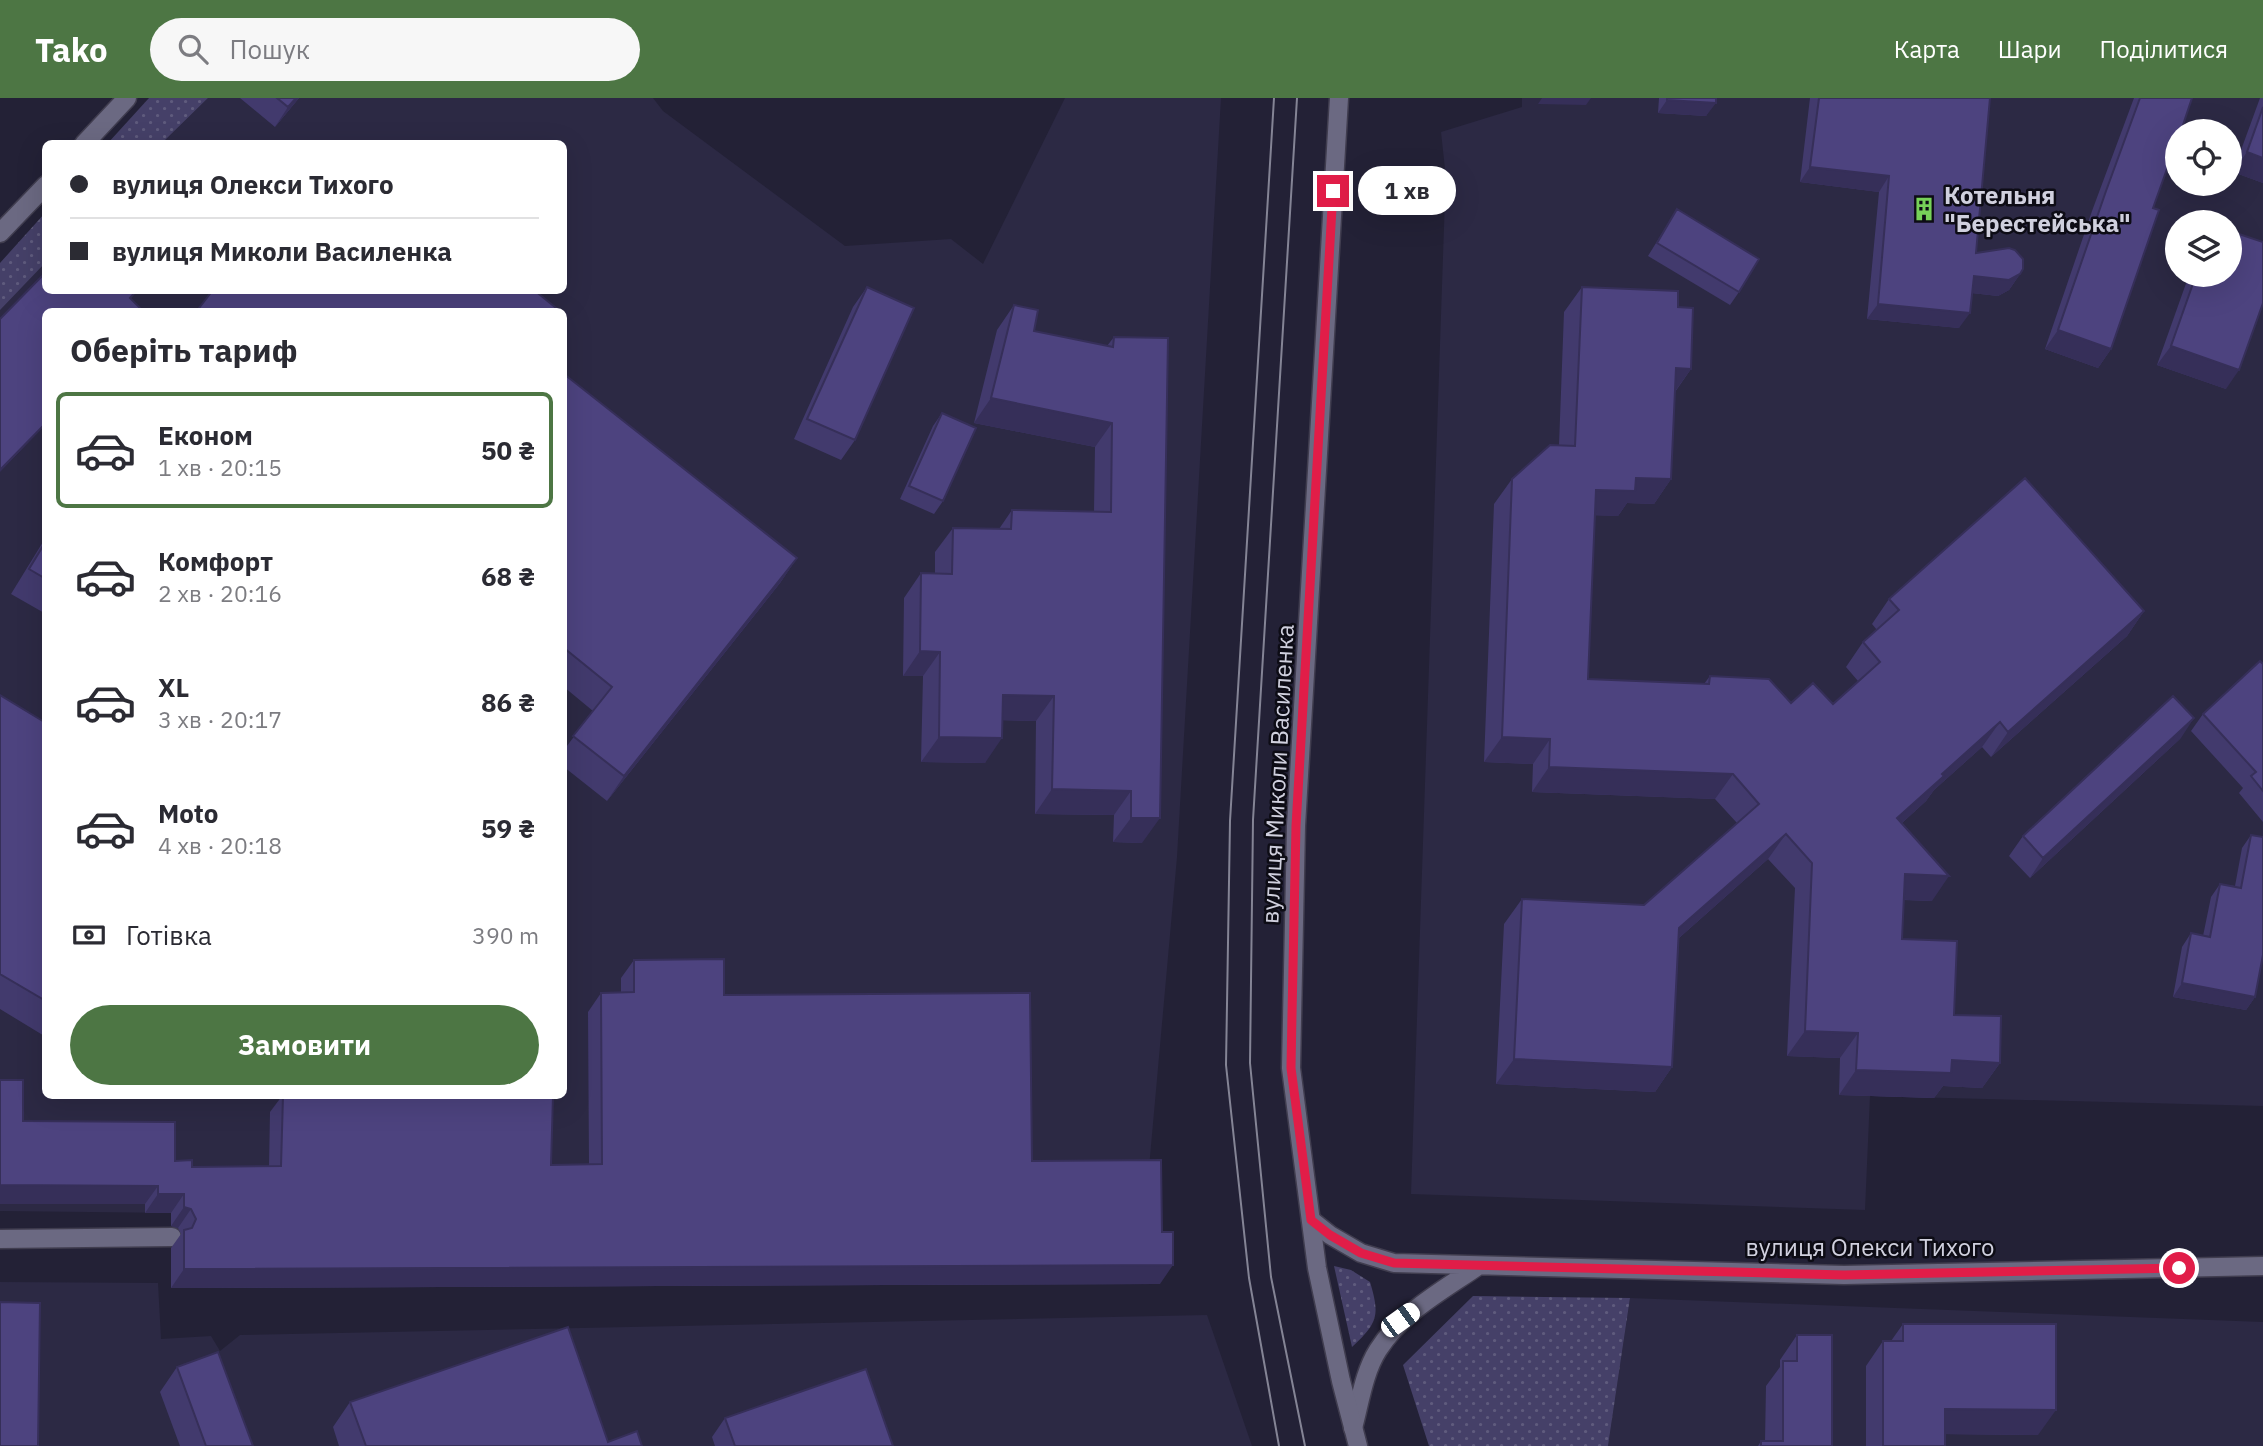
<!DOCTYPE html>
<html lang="uk">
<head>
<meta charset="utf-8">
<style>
	:root { --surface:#fff; --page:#f7f7f7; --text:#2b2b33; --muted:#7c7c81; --line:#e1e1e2; --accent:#4d7644 }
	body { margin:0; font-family:"IBM Plex Sans",sans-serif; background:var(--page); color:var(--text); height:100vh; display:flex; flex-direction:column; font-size:26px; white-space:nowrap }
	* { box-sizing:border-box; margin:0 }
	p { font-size:23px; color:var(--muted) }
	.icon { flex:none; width:38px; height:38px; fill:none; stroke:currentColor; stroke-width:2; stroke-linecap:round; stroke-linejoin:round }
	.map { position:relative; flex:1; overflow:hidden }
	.drawer { position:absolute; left:42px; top:210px; width:525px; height:791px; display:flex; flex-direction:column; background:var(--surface); border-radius:10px; box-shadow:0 7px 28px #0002 }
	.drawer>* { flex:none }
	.hud { position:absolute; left:42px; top:42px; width:525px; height:154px; border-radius:10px; box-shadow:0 7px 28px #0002; display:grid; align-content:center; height:154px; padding:0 28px; background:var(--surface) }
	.buttons { position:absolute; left:2165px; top:21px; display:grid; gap:14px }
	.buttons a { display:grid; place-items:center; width:77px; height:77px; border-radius:50%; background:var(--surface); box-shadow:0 7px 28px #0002; font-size:35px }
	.end { position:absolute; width:32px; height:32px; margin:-16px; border:9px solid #e11d48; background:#fff; box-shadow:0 0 0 4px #fff }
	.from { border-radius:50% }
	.bubble { position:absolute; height:49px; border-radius:24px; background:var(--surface); box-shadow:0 7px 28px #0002; font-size:23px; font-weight:700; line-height:49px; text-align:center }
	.car { position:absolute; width:21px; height:42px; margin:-21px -10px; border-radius:9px; box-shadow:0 0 5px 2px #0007; background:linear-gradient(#fff 24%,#345 0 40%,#fff 0 76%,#345 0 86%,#fff 0) }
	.hud b { display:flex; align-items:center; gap:24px; height:66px; font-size:26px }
	.hud b+b { border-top:2px solid var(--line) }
	.hud i { width:18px; height:18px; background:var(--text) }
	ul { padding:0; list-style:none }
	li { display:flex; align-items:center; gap:21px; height:116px; margin:0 14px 10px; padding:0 14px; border:4px solid transparent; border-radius:10px }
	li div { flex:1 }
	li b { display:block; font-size:26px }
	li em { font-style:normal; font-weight:700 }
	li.on { border-color:var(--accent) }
	li>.icon { width:63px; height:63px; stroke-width:1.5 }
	h2 { padding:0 28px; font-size:32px; line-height:84px }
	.pay { display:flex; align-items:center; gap:18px; height:77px; padding:0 28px; font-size:26px }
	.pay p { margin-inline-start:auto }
	.primary-button { display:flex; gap:14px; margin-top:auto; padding:14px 28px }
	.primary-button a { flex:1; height:80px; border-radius:42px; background:var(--accent); color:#fff; font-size:28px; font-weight:700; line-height:80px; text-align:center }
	header { display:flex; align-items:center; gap:42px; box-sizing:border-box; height:98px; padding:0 35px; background:var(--accent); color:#fff }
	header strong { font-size:33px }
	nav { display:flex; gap:38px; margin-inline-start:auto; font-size:24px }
	.search { width:490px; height:63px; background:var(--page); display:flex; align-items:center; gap:18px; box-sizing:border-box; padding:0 24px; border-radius:38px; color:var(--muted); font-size:26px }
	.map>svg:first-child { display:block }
</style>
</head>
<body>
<header>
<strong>Tako</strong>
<div class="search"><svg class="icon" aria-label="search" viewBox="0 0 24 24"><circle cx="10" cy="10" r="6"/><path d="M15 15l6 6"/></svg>Пошук</div>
<nav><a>Карта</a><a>Шари</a><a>Поділитися</a></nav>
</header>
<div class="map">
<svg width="2263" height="1348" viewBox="0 0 2263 1348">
	<defs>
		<pattern id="grass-dots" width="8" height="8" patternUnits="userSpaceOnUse" patternTransform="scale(1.75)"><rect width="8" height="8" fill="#454068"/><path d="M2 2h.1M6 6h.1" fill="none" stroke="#5f5b7d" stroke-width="1.8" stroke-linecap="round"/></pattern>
	</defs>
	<rect width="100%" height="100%" fill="#232136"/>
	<path fill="#2c2944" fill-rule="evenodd" d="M 208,0 L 653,0 L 663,13 L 845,148 L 951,141 L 983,166 L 1065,0 L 1221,0 L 1177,759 L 1148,1081 L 1160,1153 L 1160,1186 L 171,1190 L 172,1139 L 179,1115 L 0,1113 L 0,206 L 45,161 L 46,192 L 564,192 L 564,46 L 162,45 ZM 46,214 L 564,214 L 564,998 L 46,998 Z
		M 1522,0 L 2263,0 L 2263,1008 L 1870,998 L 1865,1112 L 1411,1096 L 1445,100 L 1446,80 L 1441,34 L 1522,9 ZM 2177,33 L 2230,33 L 2230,86 L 2177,86 ZM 2177,124 L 2230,124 L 2230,177 L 2177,177 Z
		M 0,1184 L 158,1185 L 161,1241 L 211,1238 L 220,1253 L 240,1237 L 1207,1217 L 1252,1348 L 0,1348 Z
		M 1630,1200 L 2263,1224 L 2263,1348 L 1608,1348 Z"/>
	<path fill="url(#grass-dots)" d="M 149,0 L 208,0 L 162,45 L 108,45 Z
		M 45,115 L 45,165 L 0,212 L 0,165 Z
		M 1334,1168 L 1351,1172 L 1370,1184 C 1380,1217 1378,1225 1352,1249 Z
		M 1473,1198 L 1630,1200 L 1608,1348 L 1429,1348 L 1403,1267 Z"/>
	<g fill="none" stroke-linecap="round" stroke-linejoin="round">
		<g stroke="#403d4f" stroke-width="21">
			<path id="street" d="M 84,46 L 127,0
				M 0,135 L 46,87
				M 1311,1122 L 1330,1137 L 1361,1155 L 1394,1165 L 1844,1177 L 2263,1168
				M 0,1141 L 172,1139
				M 1353,1330 C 1360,1304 1364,1274 1378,1252 C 1402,1214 1442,1193 1478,1168"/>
		</g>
		<g stroke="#403d4f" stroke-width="21">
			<path id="secondary" d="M 1339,0 L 1296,728 L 1291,970 L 1317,1170 L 1341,1283 L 1358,1348"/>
		</g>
		<use href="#street" stroke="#6b6982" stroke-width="18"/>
		<use href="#secondary" stroke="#6b6982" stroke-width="18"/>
		<path stroke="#848495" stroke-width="2" d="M 1274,0 L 1230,723 L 1226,967 L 1249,1180 L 1279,1348
			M 1297,0 L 1253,722 L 1250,965 L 1271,1179 L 1305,1348"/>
	</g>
	<path fill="#423a6d" d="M 240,0 L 299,0 L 275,29 Z
		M 1659,0 L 1716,0 L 1706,18 L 1658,15 Z
		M 1810,0 L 1990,0 L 1976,155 L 2020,176 L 2009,192 L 1998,198 L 1972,195 L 1959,230 L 1867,221 L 1879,94 L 1800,84 Z
		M 2134,0 L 2192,0 L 2153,110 L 2111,251 L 2098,270 L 2045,251 L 2092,113 Z
		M 2260,0 L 2263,0 L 2263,85 L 2233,74 Z
		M 1677,111 L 1739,194 L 1730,207 L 1648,158 Z
		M 2189,177 L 2230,177 L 2226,291 L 2157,267 Z
		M 867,189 L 855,342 L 841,362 L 794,341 L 853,209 Z
		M 1582,189 L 1678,209 L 1691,271 L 1675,294 L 1671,381 L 1654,406 L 1627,405 L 1618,418 L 1595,417 L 1588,581 L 1704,586 L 1710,578 L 1791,605 L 1833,606 L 1858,583 L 1846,569 L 1863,544 L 1877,532 L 1872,526 L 1889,501 L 2144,513 L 2127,538 L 1991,659 L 1982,649 L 1934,692 L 1926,703 L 1902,725 L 1932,803 L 1904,802 L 1902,841 L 1954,917 L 2000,965 L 1982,990 L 1943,988 L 1934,1000 L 1839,997 L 1840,960 L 1787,958 L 1795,790 L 1768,761 L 1679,840 L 1672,969 L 1655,994 L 1496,986 L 1504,826 L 1522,801 L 1644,807 L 1737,725 L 1715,701 L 1532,694 L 1533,666 L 1484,664 L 1494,406 L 1512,381 L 1559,347 L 1564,214 Z
		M 1014,207 L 1034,233 L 1107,248 L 1114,239 L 1142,745 L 1113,744 L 1114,717 L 1035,716 L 1036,623 L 1002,622 L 985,665 L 921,664 L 923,578 L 903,578 L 904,500 L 921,475 L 935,475 L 935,454 L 953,430 L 999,431 L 1012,412 L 1094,414 L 1095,349 L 974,325 L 997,232 Z
		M 564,276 L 797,460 L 780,485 L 607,703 L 564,669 L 564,652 L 593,613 L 564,589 Z
		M 942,315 L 943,403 L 934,416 L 900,401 L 933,328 Z
		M 46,439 L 46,516 L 11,496 Z
		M 2263,566 L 2263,724 L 2239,695 L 2243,690 L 2191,633 L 2203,616 Z
		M 0,597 L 46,625 L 46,939 L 0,911 Z
		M 2181,640 L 2030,780 L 2009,758 L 2023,738 Z
		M 2251,737 L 2262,860 L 2255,899 L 2246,912 L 2173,899 L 2182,849 L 2191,835 L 2203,838 L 2211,799 L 2220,786 L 2235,788 L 2242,750 Z
		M 634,862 L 724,897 L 1032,1063 L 1160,1186 L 171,1190 L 171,1150 L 181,1136 L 178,1130 L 171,1128 L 171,1115 L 145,1115 L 145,1106 L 23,1023 L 175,1063 L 192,1069 L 269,1069 L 270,1014 L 282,998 L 553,998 L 551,1067 L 589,1066 L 588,914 L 601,895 L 621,894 L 621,880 Z
		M 1903,1226 L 2038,1337 L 1945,1336 L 1945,1348 L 1866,1348 L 1866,1268 L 1883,1243 L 1891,1243 Z
		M 1797,1237 L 1832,1348 L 1758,1348 L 1761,1343 L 1765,1343 L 1766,1288 L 1780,1269 L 1780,1262 Z
		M 177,1269 L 253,1348 L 180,1348 L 160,1294 Z
		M 350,1304 L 608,1344 L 642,1348 L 339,1348 L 333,1329 Z
		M 725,1320 L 893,1348 L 715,1348 L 712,1339 Z"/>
	<path fill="#362f59" d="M 296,0 L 299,0 L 275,29 L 288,9 Z
		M 1542,0 L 1591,0 L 1586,7 L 1538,6 Z
		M 1667,2 L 1716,5 L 1706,18 L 1658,15 Z
		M 2247,54 L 2263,60 L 2263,85 L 2233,74 Z
		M 1810,69 L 1889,78 L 1879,94 L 1800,84 Z
		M 2020,176 L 2009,192 L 1998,198 L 1963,194 L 1974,178 Z
		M 1878,206 L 1970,215 L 1959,230 L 1867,221 Z
		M 2058,232 L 2111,251 L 2098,270 L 2045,251 Z
		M 2171,248 L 2239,272 L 2226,291 L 2157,267 Z
		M 1676,270 L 1691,271 L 1673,296 Z
		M 991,300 L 1112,325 L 1095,349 L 974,325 Z
		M 46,325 L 46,326 L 0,374 L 0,372 Z
		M 1636,380 L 1671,381 L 1654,406 L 1627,405 L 1618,418 L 1578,417 L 1596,392 Z
		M 797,460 L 780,485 L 607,703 L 624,678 Z
		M 2144,513 L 2127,538 L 1991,659 L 2008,634 Z
		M 920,553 L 940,554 L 923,578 L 903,578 Z
		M 1003,597 L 1054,598 L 1036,623 L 986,622 Z
		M 2194,620 L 2181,640 L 2030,780 L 2043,760 Z
		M 2000,624 L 1982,649 L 1934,692 L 1926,703 L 1880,745 L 1897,720 L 1942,676 Z
		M 939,639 L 1002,640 L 985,665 L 921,664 Z
		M 1502,639 L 1550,641 L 1533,666 L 1484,664 Z
		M 1549,669 L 1733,676 L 1715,701 L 1532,694 Z
		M 1052,691 L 1131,693 L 1114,717 L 1035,716 Z
		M 1131,720 L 1160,720 L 1142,745 L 1113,744 Z
		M 1786,736 L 1768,761 L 1662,855 L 1679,830 Z
		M 1905,776 L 1949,778 L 1932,803 L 1887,801 Z
		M 2182,885 L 2255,899 L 2246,912 L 2173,899 Z
		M 1805,933 L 1858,935 L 1840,960 L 1787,958 Z
		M 1514,961 L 1672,969 L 1655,994 L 1496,986 Z
		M 1952,962 L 2000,965 L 1982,990 L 1943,988 L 1934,1000 L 1839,997 L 1856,972 Z
		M 0,1087 L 158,1088 L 145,1106 L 0,1106 Z
		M 158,1096 L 184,1096 L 171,1115 L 145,1115 Z
		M 184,1109 L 191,1111 L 178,1130 L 171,1128 Z
		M 1173,1167 L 1160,1186 L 171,1190 L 184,1171 Z
		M 1945,1311 L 2056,1312 L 2038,1337 L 1928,1336 Z"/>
	<path fill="#4d437f" stroke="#362f59" stroke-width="2" d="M 277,0 L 296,0 L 288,9 Z
		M 1667,0 L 1716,0 L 1716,5 L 1667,2 Z
		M 1819,0 L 1990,0 L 1976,155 L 2009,150 L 2015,152 L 2023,161 L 2023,171 L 2020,176 L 2009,182 L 1974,178 L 1970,215 L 1878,206 L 1889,78 L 1810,69 Z
		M 2140,0 L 2192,0 L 2181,33 L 2177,33 L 2177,43 L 2153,110 L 2159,112 L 2111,251 L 2058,232 L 2106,93 Z
		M 2263,9 L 2263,60 L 2247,54 Z
		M 1677,111 L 1759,161 L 1739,194 L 1657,145 Z
		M 2230,133 L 2263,144 L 2263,205 L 2239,272 L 2171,248 L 2196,177 L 2230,177 Z
		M 46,174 L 46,192 L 137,192 L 130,200 L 144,214 L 46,214 L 46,325 L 0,372 L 0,221 Z
		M 867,189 L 914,210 L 855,342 L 807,321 Z
		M 1582,189 L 1678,193 L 1678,209 L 1693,210 L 1691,271 L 1676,270 L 1671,381 L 1636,380 L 1635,393 L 1596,392 L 1588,581 L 1709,586 L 1710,578 L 1769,581 L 1791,605 L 1813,585 L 1833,606 L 1880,564 L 1863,544 L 1899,512 L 1889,501 L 2025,380 L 2144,513 L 2008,634 L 2000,624 L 1942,676 L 1944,678 L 1897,720 L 1949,778 L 1905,776 L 1902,841 L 1957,843 L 1954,917 L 2001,918 L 2000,965 L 1952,962 L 1951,975 L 1856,972 L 1858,935 L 1805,933 L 1812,765 L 1786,736 L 1679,830 L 1672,969 L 1514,961 L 1522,801 L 1644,807 L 1759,706 L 1733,676 L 1549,669 L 1550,641 L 1502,639 L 1512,381 L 1550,347 L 1575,348 Z
		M 213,192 L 534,192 L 561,214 L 196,214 Z
		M 1014,207 L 1038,212 L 1034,233 L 1113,249 L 1114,239 L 1168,240 L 1160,720 L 1131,720 L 1131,693 L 1052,691 L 1054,598 L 1003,597 L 1002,640 L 939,639 L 940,554 L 920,553 L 921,475 L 952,476 L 953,430 L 1011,431 L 1012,412 L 1111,414 L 1112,325 L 991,300 Z
		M 564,276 L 797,460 L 624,678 L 573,638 L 612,589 L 564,550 Z
		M 942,315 L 976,330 L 943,403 L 909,388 Z
		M 46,443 L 46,481 L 29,471 Z
		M 2260,563 L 2263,566 L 2263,693 L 2251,678 L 2256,674 L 2203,616 Z
		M 0,597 L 46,625 L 46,903 L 0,876 Z
		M 2173,598 L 2194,620 L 2043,760 L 2023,738 Z
		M 2251,737 L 2263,739 L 2263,857 L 2255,899 L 2182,885 L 2191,835 L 2210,839 L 2220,786 L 2241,790 Z
		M 724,861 L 724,897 L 1030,895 L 1032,1063 L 1161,1062 L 1162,1134 L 1173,1134 L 1173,1167 L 184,1171 L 184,1132 L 192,1130 L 196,1121 L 191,1111 L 184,1109 L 184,1096 L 158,1096 L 158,1088 L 0,1087 L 0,982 L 23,982 L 23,1023 L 175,1024 L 175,1063 L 192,1062 L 192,1069 L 281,1068 L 283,998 L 553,998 L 551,1067 L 602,1066 L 601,895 L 634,894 L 634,862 Z
		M 0,1204 L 40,1205 L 38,1348 L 0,1348 Z
		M 1903,1226 L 2056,1226 L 2056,1312 L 1945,1311 L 1945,1348 L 1883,1348 L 1883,1243 L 1903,1243 Z
		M 568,1229 L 608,1344 L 637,1333 L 642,1348 L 366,1348 L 350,1304 Z
		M 1797,1237 L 1832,1237 L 1832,1348 L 1761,1348 L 1761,1343 L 1783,1343 L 1783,1263 L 1797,1263 Z
		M 218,1254 L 253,1348 L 206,1348 L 177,1269 Z
		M 866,1271 L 893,1348 L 735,1348 L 725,1320 Z"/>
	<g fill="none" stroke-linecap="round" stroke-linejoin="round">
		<path stroke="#e11d48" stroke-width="9" d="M 1333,93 L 1296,728 L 1292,916 L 1291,970 L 1311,1122 L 1330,1137 L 1361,1155 L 1394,1165 L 1844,1177 L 2179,1170"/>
	</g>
	<defs>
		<g id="building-bare" transform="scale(1.89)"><path d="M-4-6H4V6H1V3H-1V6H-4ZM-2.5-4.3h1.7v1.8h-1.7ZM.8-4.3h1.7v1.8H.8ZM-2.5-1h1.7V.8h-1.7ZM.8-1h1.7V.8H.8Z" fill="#77d259" stroke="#0d0c15" stroke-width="2.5" paint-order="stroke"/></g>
	</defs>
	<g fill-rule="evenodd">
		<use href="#building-bare" x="1924" y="111"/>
	</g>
	<g text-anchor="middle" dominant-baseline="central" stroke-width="5" stroke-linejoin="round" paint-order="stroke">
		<g font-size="24" font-weight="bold" fill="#d0d0de" stroke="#0d0c15" text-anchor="start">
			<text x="1944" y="97">Котельня<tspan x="1944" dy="28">"Берестейська"</tspan></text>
		</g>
		<g font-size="24" fill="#d0d0de" stroke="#0d0c15">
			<text transform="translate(1277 676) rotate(-87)">вулиця Миколи Василенка</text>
			<text x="1870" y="1149">вулиця Олекси Тихого</text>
		</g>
	</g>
</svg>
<div class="buttons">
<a><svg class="icon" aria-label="locate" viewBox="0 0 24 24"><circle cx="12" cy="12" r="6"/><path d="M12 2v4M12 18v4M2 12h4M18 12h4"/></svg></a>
<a><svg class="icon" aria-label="layers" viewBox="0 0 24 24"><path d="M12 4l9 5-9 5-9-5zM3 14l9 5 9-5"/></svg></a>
</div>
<i class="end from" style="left:2179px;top:1170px"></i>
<i class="end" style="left:1333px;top:93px"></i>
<div class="bubble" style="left:1358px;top:68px;width:98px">1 хв</div>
<i class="car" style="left:1400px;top:1222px;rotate:54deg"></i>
<div class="hud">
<b><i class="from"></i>вулиця Олекси Тихого</b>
<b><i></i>вулиця Миколи Василенка</b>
</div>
<section class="drawer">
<h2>Оберіть тариф</h2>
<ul>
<li class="on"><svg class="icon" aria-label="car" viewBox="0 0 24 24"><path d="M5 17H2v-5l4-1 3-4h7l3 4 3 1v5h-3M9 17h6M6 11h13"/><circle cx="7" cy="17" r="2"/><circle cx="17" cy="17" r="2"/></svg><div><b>Економ</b><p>1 хв · 20:15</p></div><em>50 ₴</em></li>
<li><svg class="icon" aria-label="car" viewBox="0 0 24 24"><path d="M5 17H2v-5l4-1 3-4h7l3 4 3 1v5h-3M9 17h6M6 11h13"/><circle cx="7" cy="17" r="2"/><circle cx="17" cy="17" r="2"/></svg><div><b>Комфорт</b><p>2 хв · 20:16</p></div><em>68 ₴</em></li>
<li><svg class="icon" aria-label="car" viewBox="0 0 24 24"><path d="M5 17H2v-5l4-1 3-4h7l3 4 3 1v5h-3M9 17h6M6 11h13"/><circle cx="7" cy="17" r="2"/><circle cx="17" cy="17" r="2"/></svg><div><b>XL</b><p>3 хв · 20:17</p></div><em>86 ₴</em></li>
<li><svg class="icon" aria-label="car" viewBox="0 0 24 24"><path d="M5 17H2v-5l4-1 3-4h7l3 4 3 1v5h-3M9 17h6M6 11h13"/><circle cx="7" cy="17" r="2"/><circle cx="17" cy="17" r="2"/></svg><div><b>Moto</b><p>4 хв · 20:18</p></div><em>59 ₴</em></li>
</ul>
<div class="pay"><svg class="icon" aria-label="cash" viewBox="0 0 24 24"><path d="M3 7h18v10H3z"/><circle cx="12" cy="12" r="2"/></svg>Готівка<p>390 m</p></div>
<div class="primary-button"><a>Замовити</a></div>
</section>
</div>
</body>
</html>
